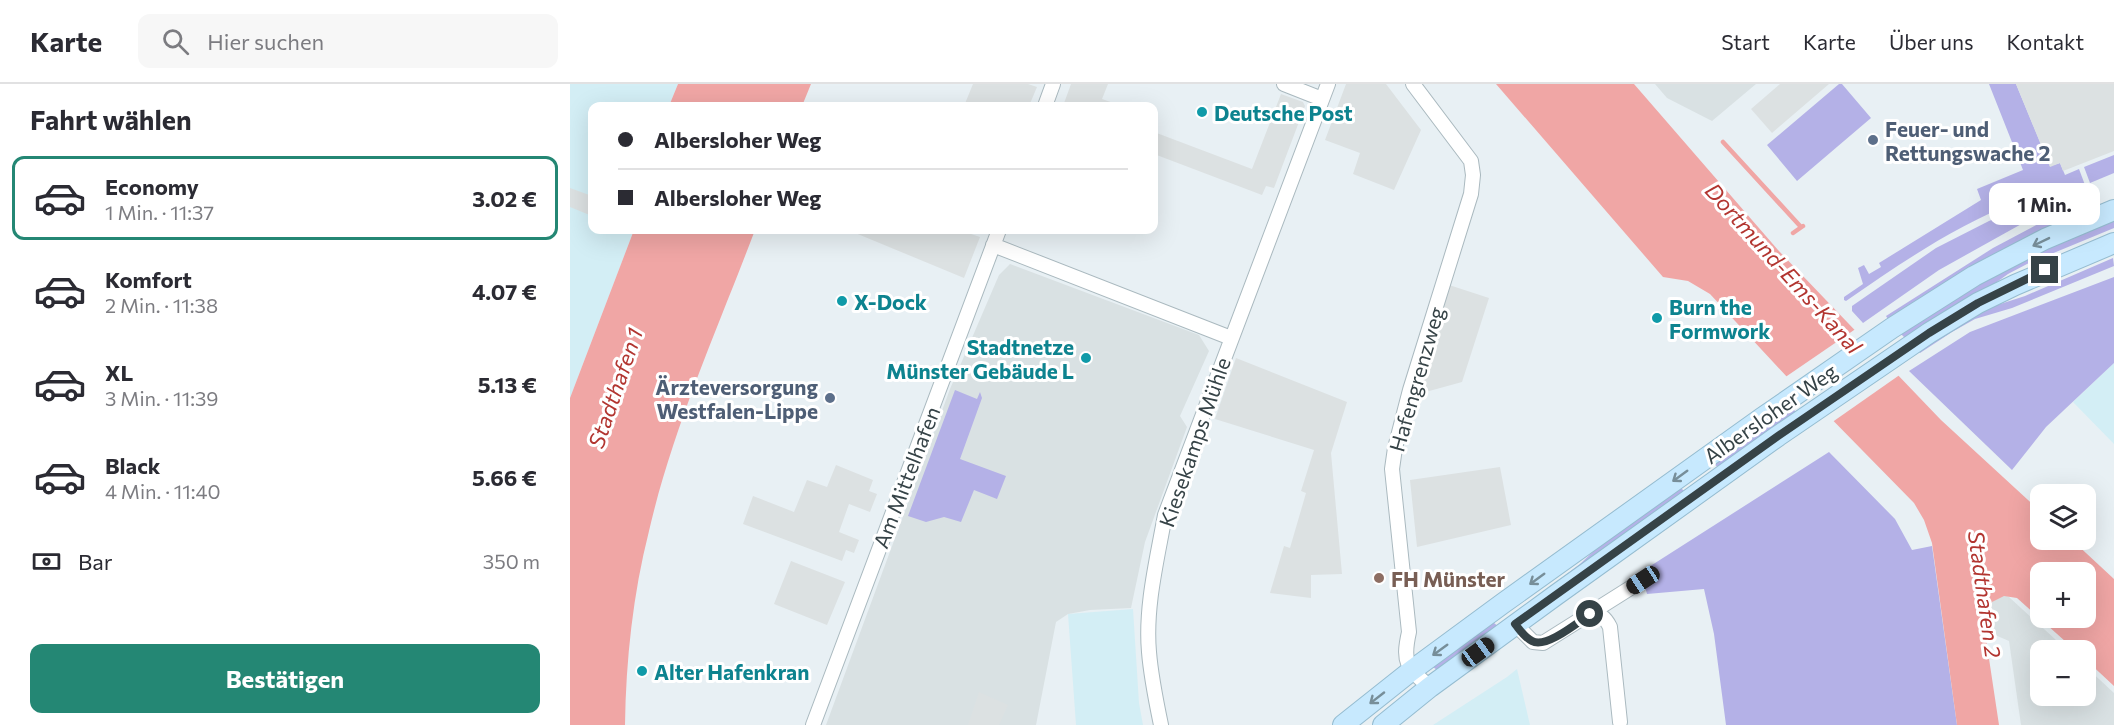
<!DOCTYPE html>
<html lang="de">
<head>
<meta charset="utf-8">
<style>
	:root { --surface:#fff; --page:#f7f7f7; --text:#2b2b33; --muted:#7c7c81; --line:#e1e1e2; --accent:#248774 }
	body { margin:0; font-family:Commissioner,sans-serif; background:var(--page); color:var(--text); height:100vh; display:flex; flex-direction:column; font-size:22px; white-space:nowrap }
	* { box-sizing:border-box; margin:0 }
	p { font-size:20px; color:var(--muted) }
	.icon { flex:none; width:33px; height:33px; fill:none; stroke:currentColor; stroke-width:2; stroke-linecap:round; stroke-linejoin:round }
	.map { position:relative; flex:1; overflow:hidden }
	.details { display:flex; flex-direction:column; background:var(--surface); width:570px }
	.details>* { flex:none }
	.top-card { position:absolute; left:18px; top:18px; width:570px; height:132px; border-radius:12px; box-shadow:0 6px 24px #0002; display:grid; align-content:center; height:132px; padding:0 30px; background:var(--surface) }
	.tools { position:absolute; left:1460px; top:400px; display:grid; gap:12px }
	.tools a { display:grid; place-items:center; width:66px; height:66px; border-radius:12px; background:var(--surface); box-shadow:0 6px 24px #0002; font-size:30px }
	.end { position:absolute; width:27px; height:27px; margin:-14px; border:8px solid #364347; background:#fff; box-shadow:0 0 0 3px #fff }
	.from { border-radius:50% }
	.bubble { position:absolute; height:42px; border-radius:12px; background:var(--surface); box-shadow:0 6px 24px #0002; font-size:20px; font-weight:700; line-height:42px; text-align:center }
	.car { position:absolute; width:18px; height:36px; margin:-18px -9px; border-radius:8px; box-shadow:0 0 4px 2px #0007; background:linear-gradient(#222 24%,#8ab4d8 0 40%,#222 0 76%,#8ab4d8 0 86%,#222 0) }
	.top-card b { display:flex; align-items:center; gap:21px; height:57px; font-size:22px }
	.top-card b+b { border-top:2px solid var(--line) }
	.top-card i { width:15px; height:15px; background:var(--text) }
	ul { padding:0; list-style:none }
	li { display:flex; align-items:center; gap:18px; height:84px; margin:0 12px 9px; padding:0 18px; border:3px solid transparent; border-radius:12px }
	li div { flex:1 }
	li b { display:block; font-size:22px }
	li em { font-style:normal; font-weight:700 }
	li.active { border-color:var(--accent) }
	li>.icon { width:54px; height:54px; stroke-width:1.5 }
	h2 { padding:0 30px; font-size:27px; line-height:72px }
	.pay { display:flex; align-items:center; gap:15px; height:66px; padding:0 30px; font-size:22px }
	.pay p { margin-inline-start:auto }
	.cta { display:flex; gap:12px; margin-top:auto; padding:12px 30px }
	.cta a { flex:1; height:69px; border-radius:12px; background:var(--accent); color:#fff; font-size:24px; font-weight:700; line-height:69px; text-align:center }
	header { display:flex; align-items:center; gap:36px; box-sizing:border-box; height:84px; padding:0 30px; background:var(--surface); border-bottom:2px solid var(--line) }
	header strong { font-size:28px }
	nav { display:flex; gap:33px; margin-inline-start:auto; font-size:21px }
	.search { width:420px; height:54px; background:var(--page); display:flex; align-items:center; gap:15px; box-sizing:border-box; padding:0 21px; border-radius:12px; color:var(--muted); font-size:22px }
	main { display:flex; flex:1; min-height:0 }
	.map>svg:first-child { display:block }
</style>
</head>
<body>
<header>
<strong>Karte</strong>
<div class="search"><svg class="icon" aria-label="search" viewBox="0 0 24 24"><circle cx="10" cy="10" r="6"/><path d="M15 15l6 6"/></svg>Hier suchen</div>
<nav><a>Start</a><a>Karte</a><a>Über uns</a><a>Kontakt</a></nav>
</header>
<main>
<section class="details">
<h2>Fahrt wählen</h2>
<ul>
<li class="active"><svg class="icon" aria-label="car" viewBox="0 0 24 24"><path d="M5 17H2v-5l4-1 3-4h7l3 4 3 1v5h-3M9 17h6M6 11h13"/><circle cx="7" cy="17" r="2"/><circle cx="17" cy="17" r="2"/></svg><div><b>Economy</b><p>1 Min. · 11:37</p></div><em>3.02 €</em></li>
<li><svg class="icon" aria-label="car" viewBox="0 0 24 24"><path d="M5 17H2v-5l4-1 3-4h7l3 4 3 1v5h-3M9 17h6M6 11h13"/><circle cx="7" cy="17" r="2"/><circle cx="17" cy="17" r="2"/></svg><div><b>Komfort</b><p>2 Min. · 11:38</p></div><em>4.07 €</em></li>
<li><svg class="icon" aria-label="car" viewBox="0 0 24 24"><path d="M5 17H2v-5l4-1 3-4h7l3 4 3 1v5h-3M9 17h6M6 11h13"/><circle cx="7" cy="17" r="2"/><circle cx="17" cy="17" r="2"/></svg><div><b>XL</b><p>3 Min. · 11:39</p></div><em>5.13 €</em></li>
<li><svg class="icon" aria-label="car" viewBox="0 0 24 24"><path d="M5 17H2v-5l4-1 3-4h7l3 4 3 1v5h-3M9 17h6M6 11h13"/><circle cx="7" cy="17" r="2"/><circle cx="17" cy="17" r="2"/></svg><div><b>Black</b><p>4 Min. · 11:40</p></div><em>5.66 €</em></li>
</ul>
<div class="pay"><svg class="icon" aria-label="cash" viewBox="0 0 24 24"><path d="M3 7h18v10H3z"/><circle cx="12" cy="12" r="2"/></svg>Bar<p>350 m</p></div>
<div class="cta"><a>Bestätigen</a></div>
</section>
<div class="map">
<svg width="1544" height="641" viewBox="0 0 1544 641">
	<rect width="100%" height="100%" fill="#e8f0f4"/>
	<path fill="#d3eef5" d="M 0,0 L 108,0 L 99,22 L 22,22 L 22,146 L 64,146 L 0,314 Z
		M 1544,279 L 1544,360 L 1503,318 Z
		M 563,525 L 569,619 L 573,641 L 506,641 L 498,530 Z
		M 947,585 L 960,641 L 863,641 L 937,593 Z"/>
	<path fill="#d9e1e3" d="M 1085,0 L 1186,0 L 1142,37 L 1097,14 Z
		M 440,180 L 629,251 L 639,267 L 610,332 L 617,343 L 575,458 L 561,524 L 520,526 L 498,530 L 486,538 L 466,641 L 256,641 L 380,305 L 429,191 Z
		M 1433,510 L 1439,513 L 1498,567 L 1470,567 L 1470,612 L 1515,612 L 1515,582 L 1544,609 L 1544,641 L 1451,641 L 1439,557 L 1418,548 L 1414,529 L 1417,517 Z"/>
	<path fill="#b4b1e7" d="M 1269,0 L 1272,0 L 1301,34 L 1227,97 L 1197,61 Z
		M 1419,0 L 1446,0 L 1480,82 L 1490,79 L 1495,91 L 1509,85 L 1515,101 C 1494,110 1470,109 1448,117 C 1385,142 1331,179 1276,217 L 1274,216 L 1274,213 L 1293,200 L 1288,184 L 1294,181 L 1299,190 L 1311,183 L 1309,179 L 1411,116 L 1407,105 L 1453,86 Z
		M 1544,71 L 1544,89 L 1520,99 L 1514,83 Z
		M 1523,111 L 1526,119 L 1459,155 L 1319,237 L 1316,232 L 1423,164 Z
		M 1487,116 L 1489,119 L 1369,186 L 1293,239 L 1282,227 L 1282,222 L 1366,164 L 1419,137 L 1459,121 Z
		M 1544,133 L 1544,144 L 1457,180 L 1438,190 L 1410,210 L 1336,255 L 1329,248 L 1445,177 Z
		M 1543,174 L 1544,182 L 1442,224 L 1405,235 L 1382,248 L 1350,269 L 1346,265 L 1415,225 L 1455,212 Z
		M 1544,193 L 1544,279 L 1476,343 L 1442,386 L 1339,287 L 1400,248 Z
		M 385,306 L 407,315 L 410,308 L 412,314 L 390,375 L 436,392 L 427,415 L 404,406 L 391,438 L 374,433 L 356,438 L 338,432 Z
		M 1221,323 L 1228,330 L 1149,385 L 1142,377 Z
		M 1259,368 L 1325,435 L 1342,466 L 1362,462 L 1387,641 L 1156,641 L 1144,550 L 1134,505 L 1077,510 L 1071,488 Z
		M 1108,401 L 1116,409 L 987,502 L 985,499 L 1010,480 L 1044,448 Z
		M 924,539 L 929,543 L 867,586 L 863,583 L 916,542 Z"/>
	<path fill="#dce1e2" d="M 403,0 L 458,0 L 467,3 L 459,22 L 444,22 L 437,20 L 436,22 L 394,22 Z
		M 501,0 L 538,0 L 532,15 L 552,22 L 493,22 Z
		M 776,0 L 816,0 L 851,46 L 824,106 L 783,90 L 790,69 L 755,56 Z
		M 1210,0 L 1259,0 L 1202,49 L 1181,25 Z
		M 1446,0 L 1544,0 L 1544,67 L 1493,87 L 1490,79 L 1480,83 Z
		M 711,10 L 733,18 L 735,22 L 704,104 L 696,102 L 692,111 L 584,70 L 584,48 L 682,85 Z
		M 0,104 L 22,112 L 22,132 L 0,123 Z
		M 278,146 L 389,146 L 410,153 L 394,194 Z
		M 873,199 L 919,214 L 892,298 L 852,309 L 840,306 Z
		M 666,274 L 777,318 L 761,369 L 772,490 L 741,491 L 741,514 L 700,509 L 714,462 L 720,464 L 736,409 L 731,407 L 744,366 L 645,335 Z
		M 266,381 L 303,396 L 299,407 L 307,410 L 300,428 L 279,420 L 269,448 L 289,456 L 284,469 L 276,466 L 272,477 L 173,440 L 183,412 L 224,428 L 237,396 L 257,403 Z
		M 930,383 L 941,441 L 847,463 L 840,396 Z
		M 221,477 L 275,498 L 257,541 L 204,520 Z
		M 409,608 L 438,621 L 429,641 L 398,641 Z"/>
	<path fill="#f0a6a5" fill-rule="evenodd" d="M 108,0 L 241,0 L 232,22 L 99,22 Z
		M 926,0 L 1064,0 L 1208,166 L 1371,336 L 1470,427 L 1470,456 L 1502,456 L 1544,495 L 1544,602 L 1515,575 L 1515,567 L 1506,567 L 1447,514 L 1434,512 L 1422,518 L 1418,523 L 1416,531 L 1415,548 L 1429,641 L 1387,641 L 1362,459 L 1354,436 L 1344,419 L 1240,313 L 1218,294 L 1140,210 L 1118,197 L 1093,193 ZM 1470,489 L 1515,489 L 1515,534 L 1470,534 Z
		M 64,146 L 185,146 C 148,244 103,343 79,447 C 63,510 56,575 55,641 L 0,641 L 0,314 Z"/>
	<path fill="#e8f0f4" d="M 1287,244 L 1331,290 L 1261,339 L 1214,294 Z"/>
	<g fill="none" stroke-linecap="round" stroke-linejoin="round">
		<path stroke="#f0a6a5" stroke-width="4.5" d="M 1153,58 L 1231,143
			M 1223,149 L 1233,142"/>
		<g stroke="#aab9bf" stroke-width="16">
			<path id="minor" d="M 714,0 L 752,15
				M 843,0 L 901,77 L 903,91 L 901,110 L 840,306 L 825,364 L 822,385 L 839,548 C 832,579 837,584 860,603
				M 475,22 L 483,0
				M 423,161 L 661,254
				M 1020,530 C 1031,530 1035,533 1040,543 L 1050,638
				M 945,540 L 963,558 L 973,559 L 1073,496
				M 243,641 L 429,146
				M 591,641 C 586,617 581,593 579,568 C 575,523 587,476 595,431 L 758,0"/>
		</g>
		<g stroke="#95bcd0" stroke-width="22">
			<path id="secondary" d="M 773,641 L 841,587 L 932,520 L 1192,334 L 1322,244 L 1404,192 L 1475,155 L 1544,126
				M 813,641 L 860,603 L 986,511 L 1208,352 L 1359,249 L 1408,219 L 1445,201 L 1544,159"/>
		</g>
		<use href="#minor" stroke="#fff" stroke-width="14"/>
		<use href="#secondary" stroke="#c7e9fe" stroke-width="20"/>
	</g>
	<defs><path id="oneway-shaft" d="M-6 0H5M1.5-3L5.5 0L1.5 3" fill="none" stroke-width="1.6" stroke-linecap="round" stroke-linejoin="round" transform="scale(1.5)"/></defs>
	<g stroke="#778e99">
		<use href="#oneway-shaft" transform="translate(1471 158) rotate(154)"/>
		<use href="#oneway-shaft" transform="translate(1110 392) rotate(144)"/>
		<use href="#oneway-shaft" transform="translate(967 495) rotate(144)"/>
		<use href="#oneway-shaft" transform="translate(870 566) rotate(144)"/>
		<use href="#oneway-shaft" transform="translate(807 614) rotate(142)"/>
	</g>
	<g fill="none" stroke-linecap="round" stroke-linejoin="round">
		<path stroke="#364347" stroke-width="8" d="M 1020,530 C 1008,538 976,565 962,557 C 955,554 950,546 945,540 L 1208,352 L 1359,249 L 1408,219 L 1475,186"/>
	</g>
	<g fill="#0f9aa8" stroke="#fff" stroke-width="2">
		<circle cx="632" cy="28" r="6"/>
		<circle cx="272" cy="217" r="6"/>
		<circle cx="1087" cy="234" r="6"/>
		<circle cx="516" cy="274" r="6"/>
		<circle cx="72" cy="587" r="6"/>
	</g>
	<g fill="#5c6f8a" stroke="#fff" stroke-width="2">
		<circle cx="1303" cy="56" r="6"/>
		<circle cx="260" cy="314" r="6"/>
	</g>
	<circle fill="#8d6e63" stroke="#fff" stroke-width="2" cx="809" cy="494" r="6"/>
	<g text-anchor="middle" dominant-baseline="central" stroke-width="6" stroke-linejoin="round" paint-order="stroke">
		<g font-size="21" font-weight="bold" fill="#0d838f" stroke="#fff" text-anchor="start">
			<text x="644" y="28">Deutsche Post</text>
			<text x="284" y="217">X-Dock</text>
			<text x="1099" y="222">Burn the<tspan x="1099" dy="24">Formwork</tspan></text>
			<text x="504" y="262" text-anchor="end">Stadtnetze<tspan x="504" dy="24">Münster Gebäude L</tspan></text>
			<text x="84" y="587">Alter Hafenkran</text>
		</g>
		<g font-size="21" font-weight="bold" fill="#4e5e75" stroke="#fff" text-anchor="start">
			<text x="1315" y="44">Feuer- und<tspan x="1315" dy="24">Rettungswache 2</tspan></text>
			<text x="248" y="302" text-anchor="end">Ärzteversorgung<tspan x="248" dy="24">Westfalen-Lippe</tspan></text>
		</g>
		<g font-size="21" fill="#364347" stroke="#fff">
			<text transform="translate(846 295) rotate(-74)">Hafengrenzweg</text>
			<text transform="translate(1200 329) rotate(-35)">Albersloher Weg</text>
			<text transform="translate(624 358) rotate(-71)">Kiesekamps Mühle</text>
			<text transform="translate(336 393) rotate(-69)">Am Mittelhafen</text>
		</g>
		<g font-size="21" font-weight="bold" fill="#785e54" stroke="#fff" text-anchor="start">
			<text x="821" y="494">FH Münster</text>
		</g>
		<g font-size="22" font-style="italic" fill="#b23530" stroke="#fff">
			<text transform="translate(1214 184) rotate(48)">Dortmund-Ems-Kanal</text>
			<text transform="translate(45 304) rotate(-71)">Stadthafen 1</text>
			<text transform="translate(1415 510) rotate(82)">Stadthafen 2</text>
		</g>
	</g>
</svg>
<div class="tools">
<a><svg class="icon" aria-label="layers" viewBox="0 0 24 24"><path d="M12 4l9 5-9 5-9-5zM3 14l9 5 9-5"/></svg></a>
<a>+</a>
<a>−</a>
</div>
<i class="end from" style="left:1020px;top:530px"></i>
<i class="end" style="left:1475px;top:186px"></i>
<div class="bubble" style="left:1419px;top:99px;width:111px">1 Min.</div>
<i class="car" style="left:1073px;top:496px;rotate:237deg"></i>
<i class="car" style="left:908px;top:568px;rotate:54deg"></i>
<div class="top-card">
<b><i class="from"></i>Albersloher Weg</b>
<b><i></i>Albersloher Weg</b>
</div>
</div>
</main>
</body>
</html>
